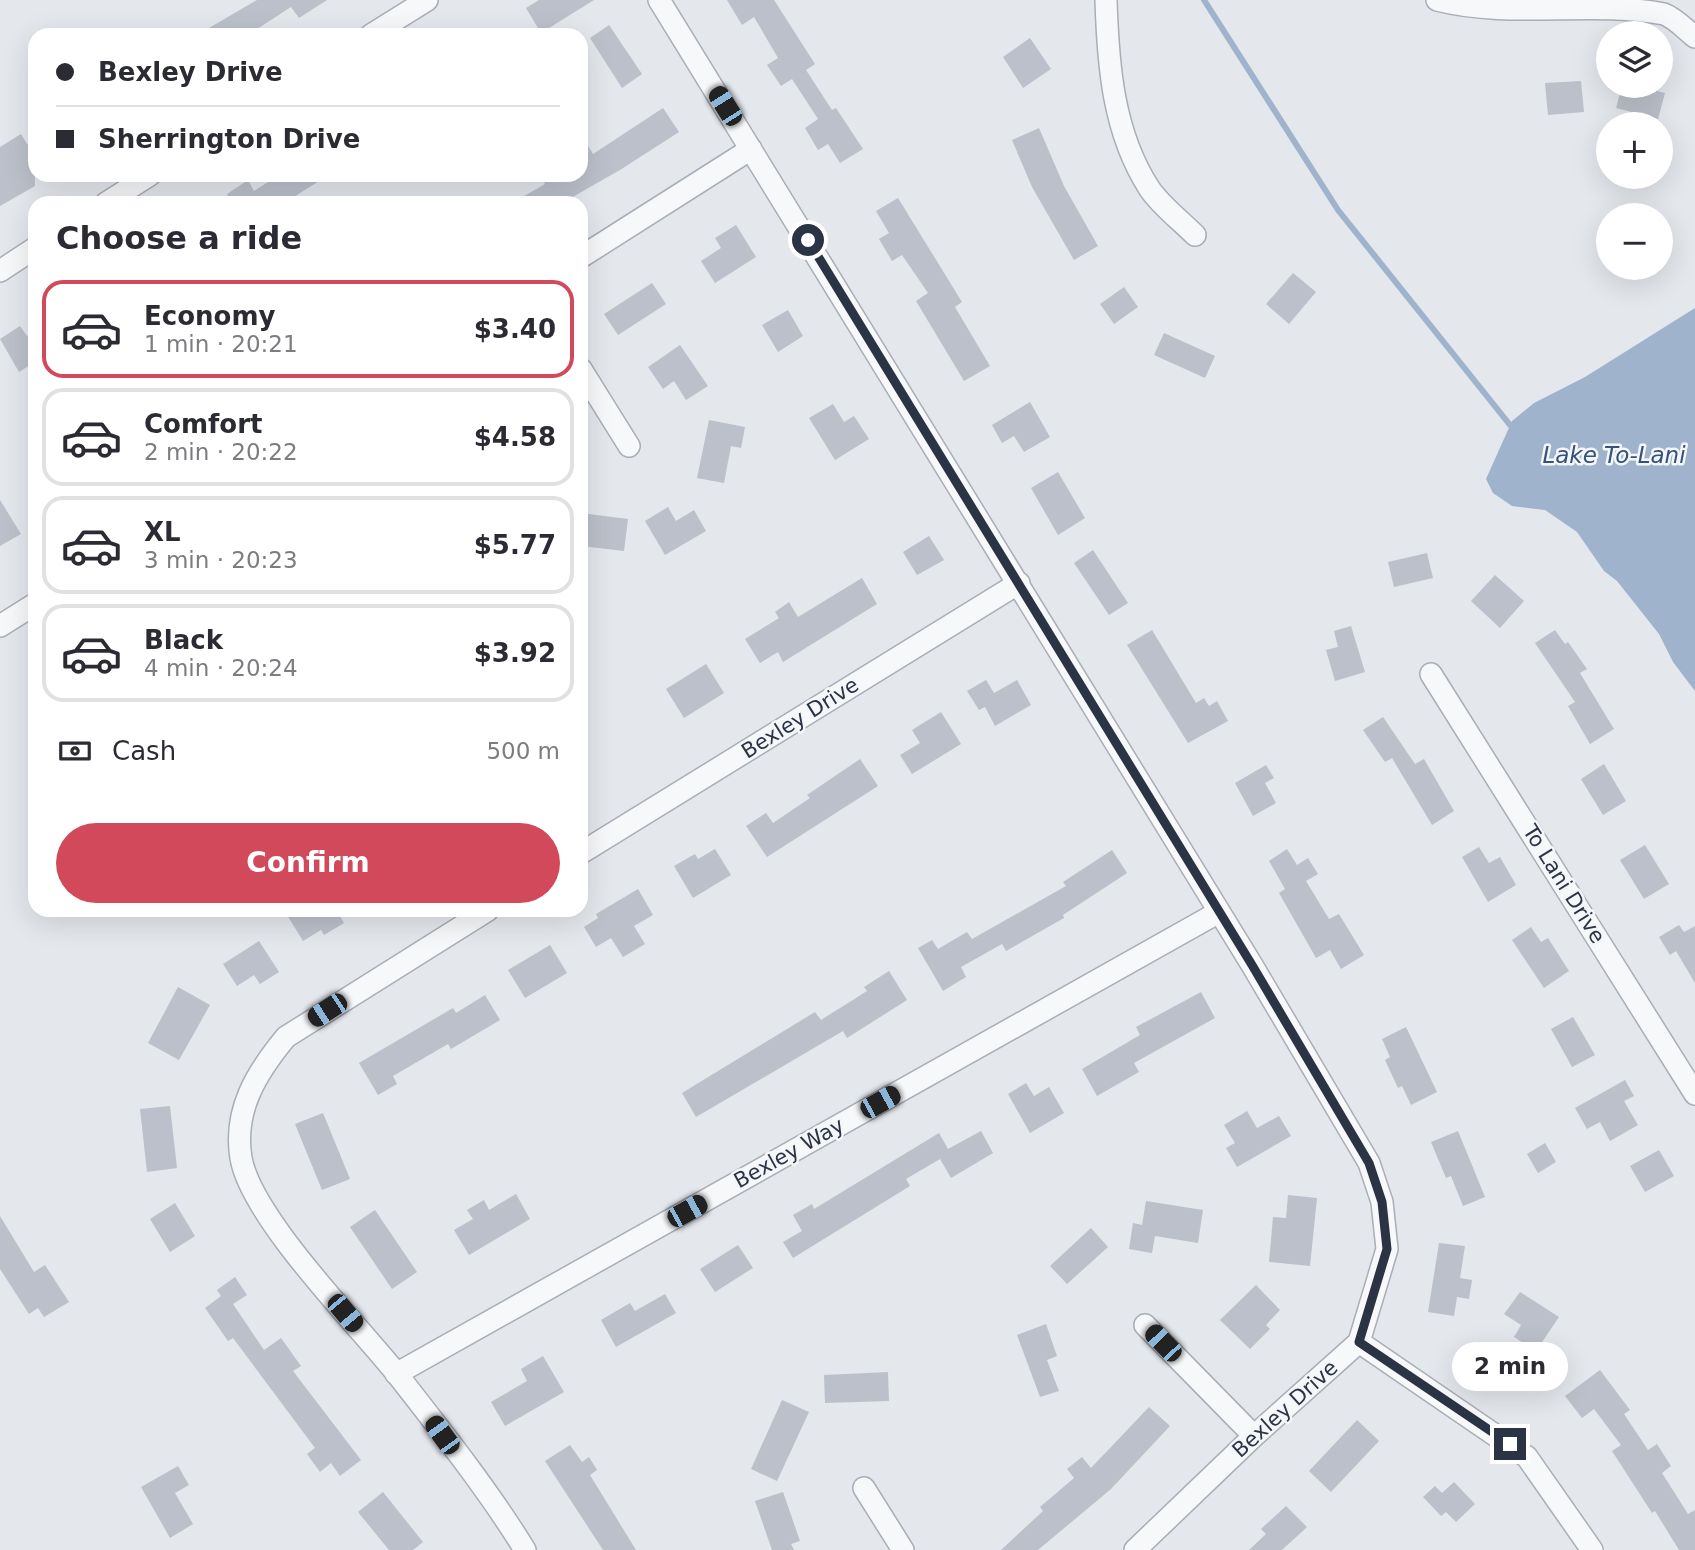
<!DOCTYPE html>
<html lang="en">
<head>
<meta charset="utf-8">
<style>
	:root { --surface:#fff; --page:#f7f7f7; --text:#2b2b33; --muted:#7c7c81; --line:#e1e1e2; --accent:#d1495b }
	body { margin:0; font-family:"DejaVu Sans",sans-serif; background:var(--page); color:var(--text); height:100vh; display:flex; flex-direction:column; font-size:26px; white-space:nowrap }
	* { box-sizing:border-box; margin:0 }
	p { font-size:23px; color:var(--muted) }
	.icon { flex:none; width:38px; height:38px; fill:none; stroke:currentColor; stroke-width:2; stroke-linecap:round; stroke-linejoin:round }
	.map { position:relative; flex:1; overflow:hidden }
	.panel { position:absolute; left:28px; top:196px; width:560px; height:721px; display:flex; flex-direction:column; background:var(--surface); border-radius:21px; box-shadow:0 7px 28px #0002 }
	.panel>* { flex:none }
	.guide { position:absolute; left:28px; top:28px; width:560px; height:154px; border-radius:21px; box-shadow:0 7px 28px #0002; display:grid; align-content:center; height:154px; padding:0 28px; background:var(--surface) }
	.buttons { position:absolute; left:1596px; top:21px; display:grid; gap:14px }
	.buttons a { display:grid; place-items:center; width:77px; height:77px; border-radius:50%; background:var(--surface); box-shadow:0 7px 28px #0002; font-size:35px }
	.end { position:absolute; width:32px; height:32px; margin:-16px; border:9px solid #2b3445; background:#fff; box-shadow:0 0 0 4px #fff }
	.from { border-radius:50% }
	.bubble { position:absolute; height:49px; border-radius:24px; background:var(--surface); box-shadow:0 7px 28px #0002; font-size:23px; font-weight:800; line-height:49px; text-align:center }
	.car { position:absolute; width:21px; height:42px; margin:-21px -10px; border-radius:9px; box-shadow:0 0 5px 2px #0007; background:linear-gradient(#222 24%,#8ab4d8 0 40%,#222 0 76%,#8ab4d8 0 86%,#222 0) }
	.guide b { display:flex; align-items:center; gap:24px; height:66px; font-size:26px }
	.guide b+b { border-top:2px solid var(--line) }
	.guide i { width:18px; height:18px; background:var(--text) }
	ul { padding:0; list-style:none }
	li { display:flex; align-items:center; gap:21px; height:98px; margin:0 14px 10px; padding:0 14px; border:4px solid var(--line); border-radius:21px }
	li div { flex:1 }
	li b { display:block; font-size:26px }
	li em { font-style:normal; font-weight:800 }
	li.active { border-color:var(--accent) }
	li>.icon { width:63px; height:63px; stroke-width:1.5 }
	h2 { padding:0 28px; font-size:32px; line-height:84px }
	.pay { display:flex; align-items:center; gap:18px; height:77px; padding:0 28px; font-size:26px }
	.pay p { margin-inline-start:auto }
	.cta { display:flex; gap:14px; margin-top:auto; padding:14px 28px }
	.cta a { flex:1; height:80px; border-radius:42px; background:var(--accent); color:#fff; font-size:28px; font-weight:800; line-height:80px; text-align:center }
	.map>svg:first-child { display:block }
</style>
</head>
<body>
<div class="map">
<svg width="1695" height="1550" viewBox="0 0 1695 1550">
	<rect width="100%" height="100%" fill="#e4e7ec"/>
	<path fill="#9fb4cc" d="M 1695,308 L 1695,691 L 1673,662 L 1659,634 L 1617,581 L 1604,571 L 1577,532 L 1545,510 L 1512,506 L 1493,493 L 1486,479 L 1512,421 L 1534,403 L 1585,377 Z"/>
	<g fill="none" stroke-linecap="round" stroke-linejoin="round">
		<path stroke="#9fb4cc" stroke-width="6" d="M 1204,0 L 1338,210 L 1510,425"/>
	</g>
	<path fill="#bbc0ca" d="M 257,0 L 327,0 L 299,18 L 291,7 L 248,35 L 197,35 Z
		M 539,0 L 594,0 L 541,33 L 526,8 Z
		M 727,0 L 774,0 L 815,64 L 806,70 L 832,110 L 836,108 L 863,149 L 840,163 L 828,144 L 818,150 L 805,128 L 818,119 L 792,79 L 781,86 L 767,65 L 778,58 L 754,17 L 742,25 Z
		M 609,25 L 642,74 L 622,88 L 590,38 Z
		M 1030,38 L 1051,69 L 1023,88 L 1003,57 Z
		M 1581,81 L 1584,112 L 1548,115 L 1545,83 Z
		M 1622,86 L 1637,86 L 1665,93 L 1658,119 L 1616,108 Z
		M 663,108 L 679,132 L 620,170 L 562,203 L 512,203 L 545,184 L 540,175 L 581,175 L 581,134 L 593,154 Z
		M 1039,128 L 1064,186 L 1098,246 L 1074,260 L 1032,187 L 1012,140 Z
		M 21,134 L 27,144 L 35,139 L 35,186 L 0,206 L 0,147 Z
		M 279,175 L 329,175 L 284,203 L 233,203 L 227,194 L 248,180 L 254,191 Z
		M 898,198 L 962,302 L 955,307 L 990,366 L 964,381 L 916,301 L 928,293 L 902,255 L 892,261 L 879,239 L 889,233 L 876,211 Z
		M 736,225 L 756,257 L 715,283 L 701,261 L 721,248 L 715,238 Z
		M 1293,273 L 1316,292 L 1289,324 L 1266,304 Z
		M 652,283 L 666,304 L 618,335 L 604,314 Z
		M 1124,287 L 1138,307 L 1114,324 L 1100,304 Z
		M 788,310 L 803,336 L 778,352 L 762,325 Z
		M 20,326 L 27,336 L 35,330 L 35,362 L 19,372 L 0,339 Z
		M 1164,333 L 1215,356 L 1205,378 L 1154,355 Z
		M 680,345 L 708,386 L 686,400 L 674,381 L 663,389 L 648,367 Z
		M 1030,402 L 1050,437 L 1024,452 L 1014,436 L 1002,443 L 992,425 Z
		M 833,404 L 844,422 L 854,416 L 869,439 L 835,460 L 809,418 Z
		M 709,420 L 745,427 L 741,448 L 731,446 L 724,483 L 697,478 Z
		M 1058,472 L 1085,518 L 1058,535 L 1031,488 Z
		M 0,500 L 21,534 L 0,546 Z
		M 668,507 L 676,521 L 694,510 L 706,531 L 665,555 L 645,521 Z
		M 581,513 L 628,519 L 624,551 L 581,546 Z
		M 929,536 L 944,560 L 917,575 L 903,552 Z
		M 1093,550 L 1128,603 L 1109,615 L 1074,563 Z
		M 1427,553 L 1433,578 L 1394,587 L 1388,562 Z
		M 1495,575 L 1524,601 L 1500,628 L 1471,601 Z
		M 862,578 L 877,604 L 783,662 L 778,652 L 760,663 L 745,639 L 779,618 L 775,612 L 789,602 L 798,617 Z
		M 1351,626 L 1365,672 L 1335,681 L 1326,650 L 1338,647 L 1334,631 Z
		M 1152,630 L 1196,703 L 1204,698 L 1209,706 L 1217,701 L 1228,721 L 1188,743 L 1127,645 Z
		M 1555,630 L 1565,644 L 1568,642 L 1587,669 L 1580,673 L 1614,729 L 1590,744 L 1568,706 L 1575,702 L 1535,643 Z
		M 706,664 L 724,693 L 684,718 L 666,689 Z
		M 986,680 L 994,693 L 1017,680 L 1031,705 L 995,726 L 985,707 L 979,710 L 967,691 Z
		M 941,712 L 961,744 L 912,774 L 900,755 L 920,743 L 912,730 Z
		M 1383,717 L 1415,764 L 1424,759 L 1454,811 L 1432,825 L 1392,758 L 1385,762 L 1363,730 Z
		M 860,759 L 878,786 L 767,857 L 746,826 L 766,813 L 773,823 L 810,798 L 807,795 Z
		M 1604,764 L 1626,801 L 1603,815 L 1581,779 Z
		M 1266,765 L 1274,778 L 1265,783 L 1276,803 L 1253,816 L 1235,783 Z
		M 1645,845 L 1669,884 L 1644,899 L 1620,860 Z
		M 1479,847 L 1489,863 L 1500,857 L 1516,885 L 1488,902 L 1462,857 Z
		M 715,849 L 731,875 L 693,898 L 674,866 L 695,854 L 698,859 Z
		M 1287,849 L 1297,865 L 1308,858 L 1318,874 L 1306,881 L 1329,919 L 1339,914 L 1364,955 L 1341,969 L 1330,950 L 1316,958 L 1279,893 L 1285,889 L 1269,861 Z
		M 1112,850 L 1127,873 L 1063,915 L 1064,918 L 1006,951 L 1002,944 L 961,967 L 966,977 L 943,991 L 918,948 L 932,940 L 938,949 L 967,932 L 972,939 L 1066,886 L 1063,882 Z
		M 638,889 L 653,915 L 634,926 L 645,944 L 623,957 L 611,938 L 596,947 L 584,927 L 598,918 L 596,914 Z
		M 284,910 L 336,910 L 344,923 L 324,935 L 321,930 L 303,941 Z
		M 1679,925 L 1684,932 L 1695,926 L 1695,983 L 1676,951 L 1670,955 L 1659,937 Z
		M 1531,927 L 1541,942 L 1548,938 L 1569,971 L 1544,988 L 1512,940 Z
		M 259,941 L 279,972 L 260,984 L 254,975 L 237,986 L 223,964 Z
		M 550,945 L 567,973 L 525,998 L 508,970 Z
		M 889,971 L 907,1000 L 847,1038 L 843,1031 L 696,1117 L 682,1093 L 815,1012 L 821,1020 L 867,991 L 864,987 Z
		M 178,987 L 210,1005 L 179,1060 L 148,1043 Z
		M 1201,992 L 1215,1018 L 1134,1063 L 1139,1072 L 1097,1096 L 1082,1069 L 1140,1035 L 1136,1027 Z
		M 485,995 L 500,1020 L 451,1049 L 448,1044 L 393,1076 L 397,1084 L 378,1095 L 359,1063 L 453,1008 L 456,1013 Z
		M 1573,1017 L 1595,1055 L 1572,1067 L 1551,1029 Z
		M 1406,1027 L 1437,1092 L 1411,1105 L 1402,1086 L 1398,1088 L 1385,1060 L 1390,1057 L 1382,1039 Z
		M 1625,1080 L 1634,1096 L 1624,1101 L 1638,1125 L 1610,1141 L 1600,1122 L 1587,1129 L 1575,1108 Z
		M 1026,1083 L 1034,1096 L 1049,1087 L 1064,1113 L 1030,1133 L 1008,1094 Z
		M 170,1106 L 177,1168 L 147,1172 L 140,1109 Z
		M 1247,1111 L 1257,1128 L 1279,1116 L 1291,1136 L 1237,1167 L 1226,1148 L 1235,1143 L 1224,1125 Z
		M 323,1113 L 350,1179 L 322,1190 L 295,1124 Z
		M 981,1131 L 993,1153 L 951,1178 L 940,1159 L 906,1179 L 910,1186 L 793,1258 L 783,1242 L 802,1231 L 793,1215 L 812,1204 L 814,1209 L 939,1133 L 948,1149 Z
		M 1458,1131 L 1485,1197 L 1463,1206 L 1451,1176 L 1446,1178 L 1431,1142 Z
		M 1545,1143 L 1556,1162 L 1538,1173 L 1527,1154 Z
		M 1659,1150 L 1674,1176 L 1645,1192 L 1630,1166 Z
		M 516,1194 L 530,1219 L 469,1255 L 454,1230 L 473,1219 L 467,1210 L 484,1200 L 489,1210 Z
		M 1288,1195 L 1317,1198 L 1310,1266 L 1269,1262 L 1273,1217 L 1286,1218 Z
		M 1146,1201 L 1203,1210 L 1198,1243 L 1155,1236 L 1152,1253 L 1129,1249 L 1133,1223 L 1142,1225 Z
		M 175,1203 L 195,1236 L 170,1252 L 150,1219 Z
		M 375,1210 L 417,1272 L 392,1289 L 350,1227 Z
		M 0,1216 L 34,1272 L 45,1265 L 69,1302 L 44,1317 L 38,1308 L 29,1314 L 0,1269 Z
		M 1091,1228 L 1108,1247 L 1067,1284 L 1050,1266 Z
		M 1439,1243 L 1465,1246 L 1460,1278 L 1472,1280 L 1469,1299 L 1457,1297 L 1454,1316 L 1428,1312 Z
		M 738,1245 L 753,1268 L 715,1292 L 700,1269 Z
		M 235,1277 L 247,1295 L 233,1304 L 264,1350 L 281,1338 L 301,1366 L 293,1371 L 361,1460 L 340,1476 L 331,1463 L 320,1472 L 307,1454 L 315,1448 L 233,1338 L 228,1341 L 205,1308 L 221,1296 L 217,1290 Z
		M 1256,1285 L 1280,1310 L 1266,1325 L 1270,1329 L 1250,1349 L 1220,1320 Z
		M 1520,1292 L 1559,1317 L 1536,1351 L 1514,1337 L 1521,1325 L 1504,1314 Z
		M 665,1294 L 676,1313 L 616,1347 L 601,1320 L 630,1303 L 635,1311 Z
		M 1046,1324 L 1057,1356 L 1047,1360 L 1059,1391 L 1040,1397 L 1017,1335 Z
		M 543,1356 L 564,1392 L 505,1426 L 491,1402 L 527,1381 L 521,1369 Z
		M 1600,1370 L 1630,1410 L 1624,1414 L 1648,1450 L 1657,1444 L 1671,1466 L 1662,1473 L 1688,1514 L 1695,1510 L 1695,1550 L 1679,1550 L 1655,1511 L 1652,1513 L 1612,1451 L 1621,1445 L 1594,1409 L 1582,1418 L 1565,1396 Z
		M 888,1372 L 889,1401 L 825,1403 L 824,1375 Z
		M 782,1400 L 809,1412 L 777,1481 L 751,1469 Z
		M 1149,1407 L 1170,1426 L 1111,1489 L 1038,1550 L 1001,1550 L 1043,1511 L 1040,1507 L 1074,1478 L 1067,1469 L 1082,1457 L 1091,1468 Z
		M 1357,1420 L 1379,1441 L 1331,1492 L 1309,1471 Z
		M 570,1445 L 582,1462 L 589,1457 L 597,1470 L 590,1475 L 636,1550 L 603,1550 L 545,1461 Z
		M 178,1466 L 189,1485 L 175,1493 L 193,1524 L 170,1538 L 141,1487 Z
		M 1454,1482 L 1475,1504 L 1456,1522 L 1446,1512 L 1441,1516 L 1423,1497 L 1435,1486 L 1442,1493 Z
		M 383,1492 L 423,1542 L 413,1550 L 389,1550 L 358,1512 Z
		M 783,1492 L 800,1541 L 791,1544 L 794,1550 L 772,1550 L 755,1501 Z
		M 1286,1506 L 1307,1527 L 1282,1550 L 1249,1550 L 1266,1534 L 1261,1529 Z"/>
	<g fill="none" stroke-linecap="round" stroke-linejoin="round">
		<g stroke="#a9aeb7" stroke-width="24">
			<path id="minor" d="M 659,0 L 1252,965 L 1369,1163 L 1382,1202 L 1387,1249 L 1359,1342 L 1254,1436 L 1135,1550
				M 1106,0 C 1108,65 1113,132 1149,188 C 1160,205 1180,220 1195,235
				M 1437,0 C 1511,19 1591,0 1664,14 C 1675,18 1686,30 1695,37
				M 371,35 L 427,0
				M 106,203 L 150,175
				M 581,257 L 751,149
				M 0,271 L 35,248
				M 581,369 L 629,446
				M 0,626 L 35,604
				M 1431,674 L 1695,1094
				M 581,853 L 1019,583
				M 488,910 L 286,1037 C 257,1072 233,1110 241,1158 C 251,1217 356,1323 396,1373 C 439,1428 489,1491 525,1550
				M 1145,1325 L 1254,1436
				M 1359,1342 L 1527,1457 L 1592,1550
				M 396,1374 L 1219,912
				M 864,1488 L 903,1550"/>
		</g>
		<use href="#minor" stroke="#f7f8fa" stroke-width="21"/>
	</g>
	<g fill="none" stroke-linecap="round" stroke-linejoin="round">
		<path stroke="#2b3445" stroke-width="9" d="M 808,240 L 1252,965 L 1369,1163 L 1382,1202 L 1387,1249 L 1359,1342 L 1510,1444"/>
	</g>
	<g text-anchor="middle" dominant-baseline="central" stroke-width="5" stroke-linejoin="round" paint-order="stroke">
		<g font-size="21" fill="#2b3445" stroke="#f4f6f9">
			<text transform="translate(800 718) rotate(-32)">Bexley Drive</text>
			<text transform="translate(1564 884) rotate(58)">To Lani Drive</text>
			<text transform="translate(789 1153) rotate(-29)">Bexley Way</text>
			<text transform="translate(1285 1409) rotate(-42)">Bexley Drive</text>
		</g>
		<g font-size="23" font-style="italic" fill="#34527a" stroke="#f4f6f9">
			<text x="1614" y="455">Lake To-Lani</text>
		</g>
	</g>
</svg>
<div class="buttons">
<a><svg class="icon" aria-label="layers" viewBox="0 0 24 24"><path d="M12 4l9 5-9 5-9-5zM3 14l9 5 9-5"/></svg></a>
<a>+</a>
<a>−</a>
</div>
<i class="end from" style="left:808px;top:240px"></i>
<i class="end" style="left:1510px;top:1444px"></i>
<div class="bubble" style="left:1452px;top:1342px;width:116px">2 min</div>
<i class="car" style="left:725px;top:106px;rotate:328deg"></i>
<i class="car" style="left:327px;top:1010px;rotate:237deg"></i>
<i class="car" style="left:880px;top:1102px;rotate:61deg"></i>
<i class="car" style="left:687px;top:1211px;rotate:61deg"></i>
<i class="car" style="left:345px;top:1313px;rotate:140deg"></i>
<i class="car" style="left:1163px;top:1343px;rotate:316deg"></i>
<i class="car" style="left:442px;top:1435px;rotate:324deg"></i>
<div class="guide">
<b><i class="from"></i>Bexley Drive</b>
<b><i></i>Sherrington Drive</b>
</div>
<section class="panel">
<h2>Choose a ride</h2>
<ul>
<li class="active"><svg class="icon" aria-label="car" viewBox="0 0 24 24"><path d="M5 17H2v-5l4-1 3-4h7l3 4 3 1v5h-3M9 17h6M6 11h13"/><circle cx="7" cy="17" r="2"/><circle cx="17" cy="17" r="2"/></svg><div><b>Economy</b><p>1 min · 20:21</p></div><em>$3.40</em></li>
<li><svg class="icon" aria-label="car" viewBox="0 0 24 24"><path d="M5 17H2v-5l4-1 3-4h7l3 4 3 1v5h-3M9 17h6M6 11h13"/><circle cx="7" cy="17" r="2"/><circle cx="17" cy="17" r="2"/></svg><div><b>Comfort</b><p>2 min · 20:22</p></div><em>$4.58</em></li>
<li><svg class="icon" aria-label="car" viewBox="0 0 24 24"><path d="M5 17H2v-5l4-1 3-4h7l3 4 3 1v5h-3M9 17h6M6 11h13"/><circle cx="7" cy="17" r="2"/><circle cx="17" cy="17" r="2"/></svg><div><b>XL</b><p>3 min · 20:23</p></div><em>$5.77</em></li>
<li><svg class="icon" aria-label="car" viewBox="0 0 24 24"><path d="M5 17H2v-5l4-1 3-4h7l3 4 3 1v5h-3M9 17h6M6 11h13"/><circle cx="7" cy="17" r="2"/><circle cx="17" cy="17" r="2"/></svg><div><b>Black</b><p>4 min · 20:24</p></div><em>$3.92</em></li>
</ul>
<div class="pay"><svg class="icon" aria-label="cash" viewBox="0 0 24 24"><path d="M3 7h18v10H3z"/><circle cx="12" cy="12" r="2"/></svg>Cash<p>500 m</p></div>
<div class="cta"><a>Confirm</a></div>
</section>
</div>
</body>
</html>
